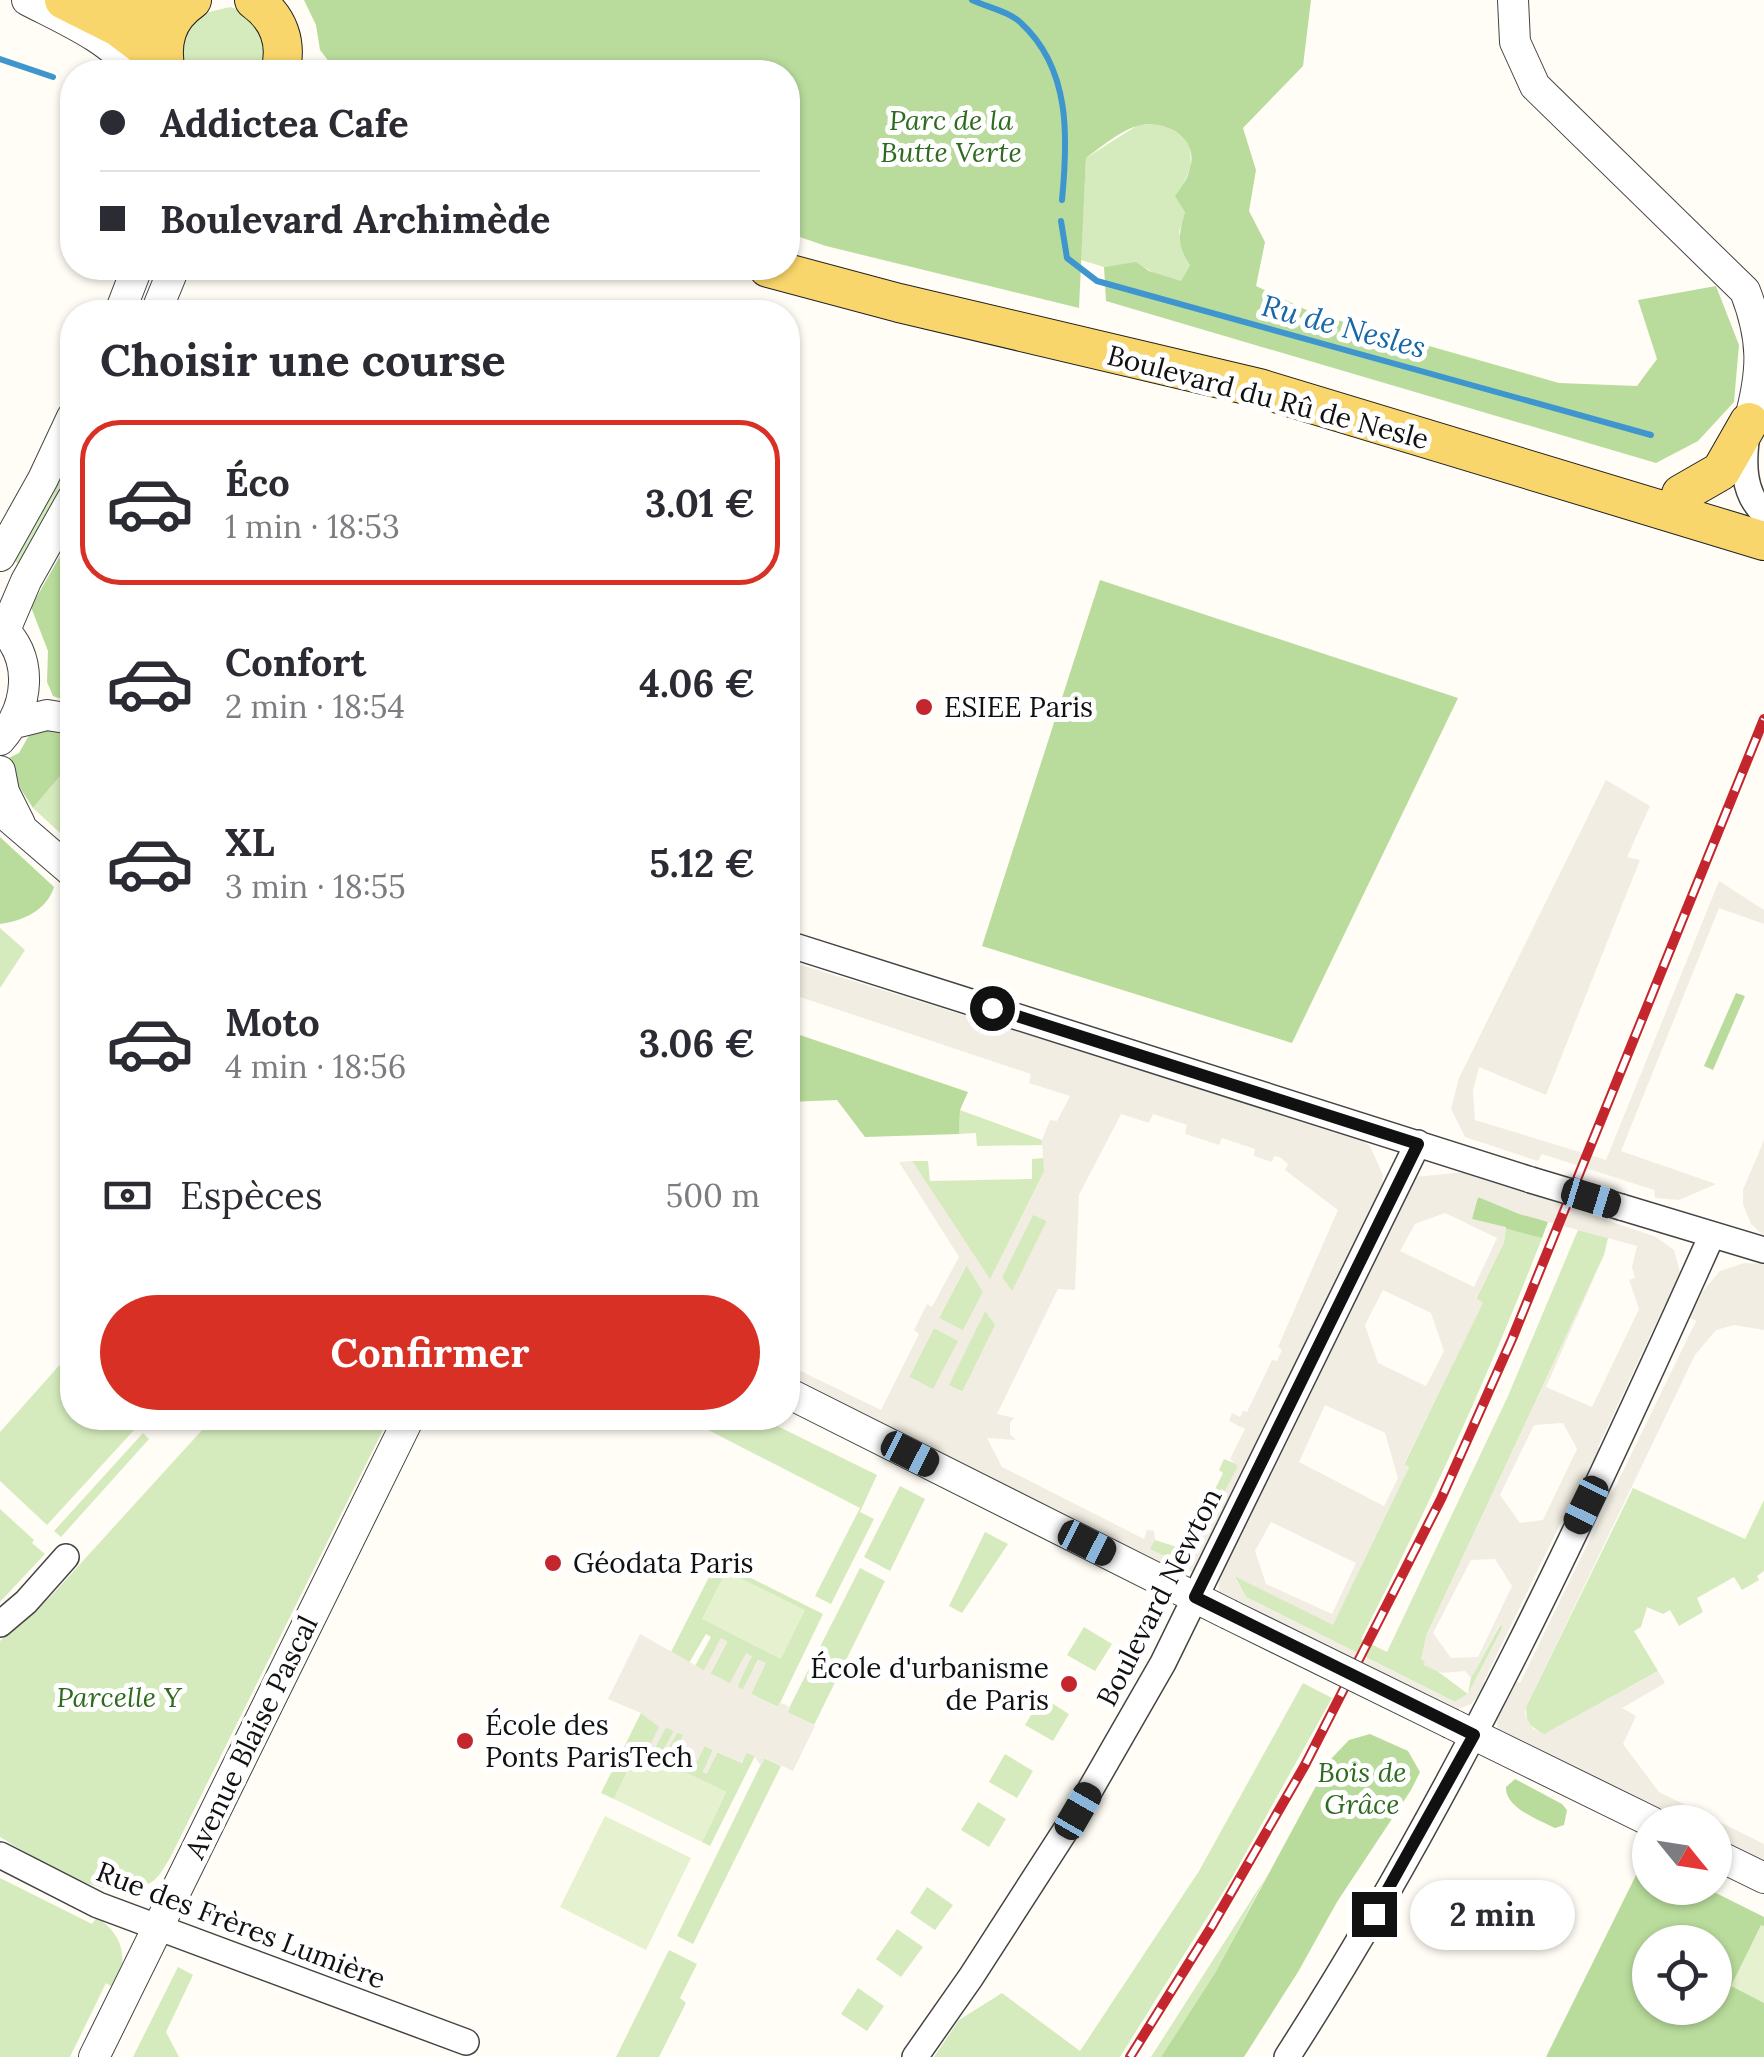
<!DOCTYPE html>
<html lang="fr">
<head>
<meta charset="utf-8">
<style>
	:root { --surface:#fff; --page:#f2f2f3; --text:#2b2b33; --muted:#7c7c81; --line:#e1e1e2; --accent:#d93025 }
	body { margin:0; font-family:Lora,serif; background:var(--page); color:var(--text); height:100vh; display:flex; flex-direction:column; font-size:38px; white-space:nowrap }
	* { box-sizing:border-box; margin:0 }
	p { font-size:32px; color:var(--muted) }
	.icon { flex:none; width:55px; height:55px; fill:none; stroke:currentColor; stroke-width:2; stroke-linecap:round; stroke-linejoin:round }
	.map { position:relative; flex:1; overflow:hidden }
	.panel { position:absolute; left:60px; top:300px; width:740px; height:1130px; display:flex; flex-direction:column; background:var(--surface); border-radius:40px; box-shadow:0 2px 8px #0004 }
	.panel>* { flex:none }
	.guide { position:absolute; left:60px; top:60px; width:740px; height:220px; border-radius:40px; box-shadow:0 2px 8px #0004; display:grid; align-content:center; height:220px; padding:0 40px; background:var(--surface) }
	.needle { width:65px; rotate:120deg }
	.tools { position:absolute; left:1632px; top:1805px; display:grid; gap:20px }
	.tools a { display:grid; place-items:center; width:100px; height:100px; border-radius:50%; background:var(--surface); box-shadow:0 2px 8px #0004; font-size:50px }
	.end { position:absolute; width:45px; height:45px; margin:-22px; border:12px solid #111; background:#fff; box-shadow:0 0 0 5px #fff }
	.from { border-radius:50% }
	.bubble { position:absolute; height:70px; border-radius:35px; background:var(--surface); box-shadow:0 2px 8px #0004; font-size:32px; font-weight:700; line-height:70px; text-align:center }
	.car { position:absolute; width:30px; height:60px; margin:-30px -15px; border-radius:12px; box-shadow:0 0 8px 2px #0007; background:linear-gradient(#222 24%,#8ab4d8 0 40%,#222 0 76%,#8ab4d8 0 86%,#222 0) }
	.guide b { display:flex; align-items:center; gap:35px; height:95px; font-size:38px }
	.guide b+b { border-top:2px solid var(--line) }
	.guide i { width:25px; height:25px; background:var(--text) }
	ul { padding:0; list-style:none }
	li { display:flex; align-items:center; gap:30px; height:165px; margin:0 20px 15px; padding:0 20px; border:5px solid transparent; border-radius:40px }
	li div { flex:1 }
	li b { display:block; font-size:38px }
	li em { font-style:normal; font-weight:700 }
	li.on { border-color:var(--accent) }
	li>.icon { width:90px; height:90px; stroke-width:1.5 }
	h2 { padding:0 40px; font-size:45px; line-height:120px }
	.pay { display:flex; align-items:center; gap:25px; height:110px; padding:0 40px; font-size:38px }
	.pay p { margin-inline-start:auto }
	.primary-button { display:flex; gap:20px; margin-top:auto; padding:20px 40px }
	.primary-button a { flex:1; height:115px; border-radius:60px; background:var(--accent); color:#fff; font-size:40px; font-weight:700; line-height:115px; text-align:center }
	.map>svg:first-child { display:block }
</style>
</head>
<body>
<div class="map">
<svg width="1764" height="2057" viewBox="0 0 1764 2057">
	<rect width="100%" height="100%" fill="#fffdf5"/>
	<path fill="#d5ebbd" d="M 230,7 L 244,11 L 265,31 L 267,72 L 183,72 L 182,36 L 201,14 Z
		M 1163,124 L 1183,136 L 1190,145 L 1191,167 L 1183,184 L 1185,212 L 1179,232 L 1190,265 L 1181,281 L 1172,283 L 1136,263 L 1104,267 L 1081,260 L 1086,158 L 1138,125 Z
		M 72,438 L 72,476 L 40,538 L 19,564 L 9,558 Z
		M 60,776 L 72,779 L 72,844 L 33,808 Z
		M 0,928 L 25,950 L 0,988 Z
		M 960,1110 L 1042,1140 L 1042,1145 L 977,1146 L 976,1133 L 959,1134 Z
		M 1044,1158 L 1044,1172 L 990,1280 L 912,1161 L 928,1161 L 930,1181 L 1032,1179 L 1032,1159 Z
		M 1033,1214 L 1047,1221 L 1012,1292 L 1002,1277 Z
		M 1506,1227 L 1542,1238 C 1489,1375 1428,1508 1361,1639 L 1387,1652 L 1508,1396 L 1578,1230 L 1608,1238 L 1604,1255 L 1426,1636 L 1425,1662 L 1468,1694 L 1471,1678 L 1500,1625 L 1503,1627 L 1468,1694 L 1455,1702 L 1246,1597 L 1234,1575 L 1333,1624 L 1409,1467 L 1404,1465 L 1482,1303 L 1476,1299 L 1504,1242 Z
		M 967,1264 L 983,1292 L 963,1331 L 939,1318 Z
		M 986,1309 L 996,1325 L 963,1392 L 948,1385 Z
		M 934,1328 L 959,1340 L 934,1390 L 909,1377 Z
		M 72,1351 L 72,1418 L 145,1418 L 47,1525 L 0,1481 L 0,1432 Z
		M 213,1418 L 389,1418 L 171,1856 C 166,1864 161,1875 153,1881 C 108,1910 39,1860 0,1837 L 0,1641 L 51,1596 Z
		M 685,1418 L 761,1418 L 877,1475 L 860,1512 L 874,1519 L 831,1604 L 815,1596 L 860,1508 Z
		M 143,1433 L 149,1439 L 61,1537 L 54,1531 Z
		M 1224,1459 L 1239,1465 L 1193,1553 L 1175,1561 L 1149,1549 L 1155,1540 L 1177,1547 L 1191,1538 L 1223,1473 L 1219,1470 Z
		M 900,1486 L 925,1499 L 890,1571 L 864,1557 Z
		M 1633,1488 L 1745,1539 L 1764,1500 L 1764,1571 L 1757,1576 L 1759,1580 L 1742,1590 L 1734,1577 L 1697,1598 L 1703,1612 L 1679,1626 L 1670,1610 L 1663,1614 L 1647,1607 L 1641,1627 L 1634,1631 L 1658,1671 L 1544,1735 L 1527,1723 L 1526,1707 Z
		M 0,1509 L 34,1540 L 32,1543 L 45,1554 L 0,1602 Z
		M 985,1532 L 1008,1544 L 962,1613 L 949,1606 Z
		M 717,1561 L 823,1614 L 778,1707 L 751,1694 L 765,1664 L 758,1660 L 743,1690 L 737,1687 L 751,1656 L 746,1654 L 730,1684 L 710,1674 L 727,1642 L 721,1639 L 704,1671 L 695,1666 L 711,1637 L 706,1634 L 689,1663 L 670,1654 Z
		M 860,1568 L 885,1581 L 814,1725 L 787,1712 Z
		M 1084,1627 L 1112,1644 L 1095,1671 L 1067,1655 Z
		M 1303,1683 L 1332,1698 L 1230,1881 L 1120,2057 L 934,2057 L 959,2020 L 1002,1993 L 1080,2051 L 1199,1871 Z
		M 1042,1697 L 1069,1714 L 1053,1741 L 1025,1725 Z
		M 641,1713 L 660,1727 L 651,1746 L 655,1747 L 666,1727 L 674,1731 L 664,1750 L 666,1752 L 677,1732 L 684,1735 L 668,1764 L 638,1749 L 614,1799 L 601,1793 Z
		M 705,1746 L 713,1750 L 703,1772 L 707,1773 L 717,1752 L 742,1763 L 746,1752 L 755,1756 L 710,1846 L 702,1842 L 726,1792 L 674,1767 L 678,1760 Z
		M 1005,1754 L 1033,1771 L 1017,1798 L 989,1782 Z
		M 764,1758 L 781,1766 L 693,1944 L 677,1936 Z
		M 978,1802 L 1006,1819 L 989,1847 L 961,1830 Z
		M 1266,1877 L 1215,1973 L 1161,2057 L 1151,2057 Z
		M 0,1878 L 92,1924 L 97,1917 C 126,1938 127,1959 116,1990 L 106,1983 L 70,2057 L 0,2057 Z
		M 927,1887 L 953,1905 L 935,1930 L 910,1913 Z
		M 897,1929 L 923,1947 L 901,1977 L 876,1959 Z
		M 669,1950 L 697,1964 L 680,1998 L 686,2003 L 659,2057 L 616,2057 Z
		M 178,1967 L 193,1975 L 166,2032 L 179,2057 L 133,2057 Z
		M 858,1988 L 884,2006 L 867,2031 L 841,2014 Z"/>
	<path fill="#b9dc9c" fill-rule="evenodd" d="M 304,0 L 1311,0 L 1303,66 L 1243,128 L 1256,170 L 1249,211 L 1265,242 L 1256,286 L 1313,313 L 1559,383 L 1637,386 L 1657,359 L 1638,300 L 1716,286 L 1739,345 L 1734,402 L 1698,441 L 1656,463 L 1106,301 L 1104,267 L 1136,262 L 1149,271 L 1181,281 L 1190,265 C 1177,246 1178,234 1185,212 L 1175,196 C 1181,188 1188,178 1190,168 C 1199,138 1167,120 1141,125 C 1122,129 1101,147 1086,158 L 1079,308 L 826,246 L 788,233 L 788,72 L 337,72 L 320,50 L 316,25 Z
		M 72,535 L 72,703 L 53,696 L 47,682 L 48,651 L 31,607 Z
		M 1100,580 L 1458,698 L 1292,1043 L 982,946 Z
		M 48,725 L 72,732 L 72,779 L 60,776 L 33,808 L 11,774 L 9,758 L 19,753 L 32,730 Z
		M 0,837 L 54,887 C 47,910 23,921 0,924 Z
		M 1736,993 L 1745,996 L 1713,1070 L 1704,1066 Z
		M 788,1031 L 968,1092 L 960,1110 L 959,1134 L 865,1137 L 837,1100 L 788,1102 Z
		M 1478,1197 L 1548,1222 L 1542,1238 L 1471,1219 Z
		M 1370,1734 L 1408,1751 L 1420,1772 L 1411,1790 L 1337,1902 L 1298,1972 L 1244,2057 L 1161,2057 L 1215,1973 L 1330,1760 L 1349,1740 Z
		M 1515,1779 L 1562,1804 L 1567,1810 L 1564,1825 L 1555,1828 C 1538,1819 1505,1808 1506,1787 Z
		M 1645,1857 L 1650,1859 L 1650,1888 L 1706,1888 L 1764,1917 L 1764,2057 L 1546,2057 ZM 1650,1942 L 1715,1942 L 1715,2008 L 1650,2008 Z"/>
	<path fill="#e6f2cf" d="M 726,1571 L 805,1610 L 781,1659 L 702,1619 Z
		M 638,1749 L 726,1792 L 702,1842 L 614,1799 Z
		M 605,1816 L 691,1858 L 646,1950 L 560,1907 Z
		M 1761,1925 L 1764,1926 L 1764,2003 L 1731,1986 Z"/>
	<path fill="#f1ede2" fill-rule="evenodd" d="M 1606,780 L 1650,806 L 1627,857 L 1640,860 L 1546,1095 L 1479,1067 L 1473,1091 L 1475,1120 L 1606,1160 L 1719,881 L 1764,910 L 1764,924 L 1719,908 L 1621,1151 L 1716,1184 L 1679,1200 L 1655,1198 L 1654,1190 L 1542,1154 L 1538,1161 L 1465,1137 L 1451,1109 L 1459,1078 Z
		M 788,961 L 1357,1136 L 1370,1146 L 1383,1175 L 1382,1190 L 1198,1570 L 1180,1574 L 788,1379 L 788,1365 L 881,1410 L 919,1334 L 914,1330 L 927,1304 L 932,1307 L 959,1257 L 899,1162 L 912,1161 L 990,1279 L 1044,1172 L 1042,1140 L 1050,1120 L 1057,1121 L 1070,1096 L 1029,1083 L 1031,1074 L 788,993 ZM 1121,1114 L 1149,1123 L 1153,1114 L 1187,1125 L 1185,1134 L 1219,1145 L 1222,1138 L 1255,1149 L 1254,1156 L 1272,1162 L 1274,1156 L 1280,1157 L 1288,1164 L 1285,1170 L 1338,1210 L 1278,1347 L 1282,1350 L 1277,1361 L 1272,1360 L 1247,1412 L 1243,1411 L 1240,1417 L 1232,1413 L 1229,1421 L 1245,1429 L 1230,1459 L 1238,1466 L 1193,1553 L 1174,1561 L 1150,1549 L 1155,1540 L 1154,1531 L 1147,1530 L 1144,1539 L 1002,1467 L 987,1438 L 1016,1440 L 1010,1434 L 1010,1423 L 1014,1418 L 997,1414 L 1058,1289 L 1075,1290 L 1079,1195 ZM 1033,1215 L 1047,1221 L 1012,1291 L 1002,1277 ZM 966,1265 L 983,1292 L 963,1330 L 939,1318 ZM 985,1311 L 995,1325 L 962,1392 L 949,1385 ZM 934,1328 L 958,1341 L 933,1389 L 909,1377 Z
		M 1764,1140 L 1764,1236 L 1751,1224 L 1743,1204 L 1743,1190 Z
		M 1466,1172 L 1656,1237 L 1674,1250 L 1680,1272 L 1679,1286 L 1670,1305 L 1665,1304 L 1598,1447 L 1602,1450 L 1587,1481 L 1582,1479 L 1484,1681 L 1488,1684 L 1471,1704 L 1458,1709 L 1439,1710 L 1219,1593 L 1219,1579 L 1223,1565 L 1414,1177 ZM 1478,1197 L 1519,1214 L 1637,1246 L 1632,1267 L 1635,1278 L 1629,1280 L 1639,1309 L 1592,1407 L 1546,1387 L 1604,1255 L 1426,1636 L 1421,1659 L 1425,1662 L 1423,1665 L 1442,1673 L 1465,1671 L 1471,1678 L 1499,1625 L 1503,1627 L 1468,1694 L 1455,1702 L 1246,1597 L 1234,1576 L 1333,1625 L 1409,1467 L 1404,1464 L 1483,1303 L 1476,1298 L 1504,1242 L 1506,1227 L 1472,1219 ZM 1445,1213 L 1497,1238 L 1474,1287 L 1400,1251 L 1415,1224 ZM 1383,1290 L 1431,1313 L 1444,1351 L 1426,1386 L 1378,1363 L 1365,1325 ZM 1325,1405 L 1385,1433 L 1398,1478 L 1384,1506 L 1299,1462 ZM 1563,1423 L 1577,1449 L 1543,1520 L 1520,1523 L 1500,1495 L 1534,1425 ZM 1271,1522 L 1356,1563 L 1332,1614 L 1266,1584 L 1255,1551 ZM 1495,1559 L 1512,1586 L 1478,1657 L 1451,1658 L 1433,1633 L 1471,1560 Z
		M 1744,1263 L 1764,1264 L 1764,1330 L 1734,1325 L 1716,1330 L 1695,1355 L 1526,1707 L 1525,1715 L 1533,1729 L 1544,1734 L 1658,1671 L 1665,1683 L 1622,1708 L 1636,1716 L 1623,1744 L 1659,1792 L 1764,1844 L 1764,1868 L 1715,1842 L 1715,1822 L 1677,1822 L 1498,1731 L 1496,1713 L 1514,1680 L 1520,1683 L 1696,1321 L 1689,1317 L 1703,1291 L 1720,1271 Z
		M 640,1634 L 704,1670 L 721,1638 L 727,1641 L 710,1673 L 730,1683 L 746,1653 L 752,1656 L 737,1686 L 742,1690 L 759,1660 L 766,1663 L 751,1694 L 777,1707 L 780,1703 L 786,1705 L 790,1708 L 788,1712 L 815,1726 L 793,1771 L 765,1758 L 761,1766 L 754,1756 L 747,1753 L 741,1763 L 718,1752 L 706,1774 L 703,1772 L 713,1750 L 705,1746 L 694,1767 L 678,1760 L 674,1767 L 668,1764 L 683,1735 L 677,1733 L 666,1752 L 663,1750 L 674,1731 L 666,1727 L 655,1748 L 650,1745 L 659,1727 L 641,1713 L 608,1699 Z"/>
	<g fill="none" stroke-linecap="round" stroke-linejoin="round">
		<path stroke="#3f96cf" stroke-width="6" d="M 972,0 C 987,7 1010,12 1021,23 C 1071,69 1068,138 1062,200
			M 0,59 L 53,77
			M 1061,221 L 1067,258 L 1097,281 L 1651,435"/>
		<g stroke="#444" stroke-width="28">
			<path id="minor" d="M 1747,434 C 1743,461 1742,493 1764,513
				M 788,944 L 1531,1180
				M 1621,1207 L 1764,1250
				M 0,1624 L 26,1602 L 66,1557
				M 0,1855 L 98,1905 L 466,2042
				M 915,2057 L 971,1977 L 1078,1811 L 1163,1663 L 1418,1143
				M 1287,2057 C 1454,1798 1586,1516 1712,1235"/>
		</g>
		<g stroke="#444" stroke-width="32">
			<path id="tertiary" d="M 27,0 C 59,17 116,41 133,72
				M 1513,0 L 1515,42 L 1535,86 L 1745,291 C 1764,340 1763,371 1749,422
				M 120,312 L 137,268
				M 156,312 L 174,268
				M 0,556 L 43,479 L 72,417
				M 0,626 C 35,658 29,707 0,740
				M 5,630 L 26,581 L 72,499
				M 15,723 L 47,715 L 72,719
				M 0,771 L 4,792 L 20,824
				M 0,810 L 72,872
				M 788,1393 L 1228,1614
				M 1452,1724 L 1652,1822
				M 1715,1854 L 1764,1878
				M 94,2057 L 409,1418"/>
		</g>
		<g stroke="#222" stroke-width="40">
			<path id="primary" d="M 64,0 L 118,27 L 142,45 L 163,53
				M 114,0 L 126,5 L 178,11
				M 254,0 C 279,18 288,43 280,72
				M 166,72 C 160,43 166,18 192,0
				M 768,268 L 899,303 L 1259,388 L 1764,541
				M 1681,494 L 1721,471 L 1749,422"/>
		</g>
		<use href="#minor" stroke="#fff" stroke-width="25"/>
		<use href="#tertiary" stroke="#fff" stroke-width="30"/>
		<use href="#primary" stroke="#f9d66b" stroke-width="38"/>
		<g stroke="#c4262e" stroke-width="10">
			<path id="rail" d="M 1130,2057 L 1212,1926 L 1305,1765 L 1441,1499 L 1512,1339 L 1764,719"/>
		</g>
		<use href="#rail" stroke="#fff" stroke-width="6" stroke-dasharray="19" stroke-linecap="butt"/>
		<g stroke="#444" stroke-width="28" stroke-linecap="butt">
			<path id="minor-bridge" d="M 1531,1180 L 1621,1207"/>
		</g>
		<g stroke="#444" stroke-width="32" stroke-linecap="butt">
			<path id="tertiary-bridge" d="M 1228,1614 L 1452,1724"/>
		</g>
		<use href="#minor-bridge" stroke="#fff" stroke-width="25"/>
		<use href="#tertiary-bridge" stroke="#fff" stroke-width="30"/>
	</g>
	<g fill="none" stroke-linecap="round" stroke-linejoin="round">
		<path stroke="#111" stroke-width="12" d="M 992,1008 L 1418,1144 L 1195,1597 L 1474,1735 L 1374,1914"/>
	</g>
	<g fill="#c4262e" stroke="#fff" stroke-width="4">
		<circle cx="924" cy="707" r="10"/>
		<circle cx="553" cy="1563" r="10"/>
		<circle cx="1069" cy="1684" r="10"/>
		<circle cx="465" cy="1741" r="10"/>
	</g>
	<g text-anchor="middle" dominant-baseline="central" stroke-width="10" stroke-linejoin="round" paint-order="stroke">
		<g font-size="28" font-style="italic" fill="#2f6b1f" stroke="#fff">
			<text x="951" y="120">Parc de la<tspan x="951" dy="32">Butte Verte</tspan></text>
			<text x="119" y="1697">Parcelle Y</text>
			<text x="1362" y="1772">Bois de<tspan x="1362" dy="32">Grâce</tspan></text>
		</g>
		<g font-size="28" fill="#111" stroke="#fff">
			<text transform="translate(1268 397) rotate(15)">Boulevard du Rû de Nesle</text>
			<text transform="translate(1159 1597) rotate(-63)">Boulevard Newton</text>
			<text transform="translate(251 1737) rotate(-64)">Avenue Blaise Pascal</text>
			<text transform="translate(241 1925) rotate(21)">Rue des Frères Lumière</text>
		</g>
		<g font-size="28" fill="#111" stroke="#fff" text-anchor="start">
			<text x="944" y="707">ESIEE Paris</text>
			<text x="573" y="1563">Géodata Paris</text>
			<text x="1049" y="1668" text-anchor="end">École d'urbanisme<tspan x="1049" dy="32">de Paris</tspan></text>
			<text x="485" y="1725">École des<tspan x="485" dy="32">Ponts ParisTech</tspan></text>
		</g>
		<g font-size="30" font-style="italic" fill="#1768a6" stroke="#fff">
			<text transform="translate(1344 326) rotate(15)">Ru de Nesles</text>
		</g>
	</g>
</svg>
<div class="tools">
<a><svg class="needle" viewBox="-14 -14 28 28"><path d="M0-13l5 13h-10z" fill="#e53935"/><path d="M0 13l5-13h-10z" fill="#7c7c81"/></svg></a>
<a><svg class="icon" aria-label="locate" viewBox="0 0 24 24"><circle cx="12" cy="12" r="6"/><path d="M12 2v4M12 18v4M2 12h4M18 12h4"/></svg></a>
</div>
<i class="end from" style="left:992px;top:1008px"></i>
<i class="end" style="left:1374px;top:1914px"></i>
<div class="bubble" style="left:1410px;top:1880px;width:165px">2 min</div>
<i class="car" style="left:1591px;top:1198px;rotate:107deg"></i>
<i class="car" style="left:910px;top:1454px;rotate:117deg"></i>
<i class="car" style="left:1586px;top:1505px;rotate:206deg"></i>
<i class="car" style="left:1087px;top:1543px;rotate:117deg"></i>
<i class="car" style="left:1078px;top:1811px;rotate:30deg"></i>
<div class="guide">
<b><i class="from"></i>Addictea Cafe</b>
<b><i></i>Boulevard Archimède</b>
</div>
<section class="panel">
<h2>Choisir une course</h2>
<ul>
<li class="on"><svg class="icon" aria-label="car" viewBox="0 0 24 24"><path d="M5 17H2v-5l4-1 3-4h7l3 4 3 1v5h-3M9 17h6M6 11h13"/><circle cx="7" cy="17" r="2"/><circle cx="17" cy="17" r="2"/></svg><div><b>Éco</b><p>1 min · 18:53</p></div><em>3.01 €</em></li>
<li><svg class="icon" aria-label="car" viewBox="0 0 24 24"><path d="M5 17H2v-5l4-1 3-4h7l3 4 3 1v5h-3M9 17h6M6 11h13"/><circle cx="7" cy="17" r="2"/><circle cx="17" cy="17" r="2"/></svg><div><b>Confort</b><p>2 min · 18:54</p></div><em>4.06 €</em></li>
<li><svg class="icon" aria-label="car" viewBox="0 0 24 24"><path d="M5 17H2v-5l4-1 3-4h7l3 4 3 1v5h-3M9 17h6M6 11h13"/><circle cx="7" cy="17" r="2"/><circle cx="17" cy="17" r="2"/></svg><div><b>XL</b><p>3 min · 18:55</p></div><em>5.12 €</em></li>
<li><svg class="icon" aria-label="car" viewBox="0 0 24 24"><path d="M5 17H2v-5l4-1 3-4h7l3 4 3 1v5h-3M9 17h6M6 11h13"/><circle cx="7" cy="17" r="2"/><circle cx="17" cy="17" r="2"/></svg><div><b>Moto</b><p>4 min · 18:56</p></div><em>3.06 €</em></li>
</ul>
<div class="pay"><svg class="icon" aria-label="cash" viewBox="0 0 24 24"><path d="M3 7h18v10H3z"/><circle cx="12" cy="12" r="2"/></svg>Espèces<p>500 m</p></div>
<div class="primary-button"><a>Confirmer</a></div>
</section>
</div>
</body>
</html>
